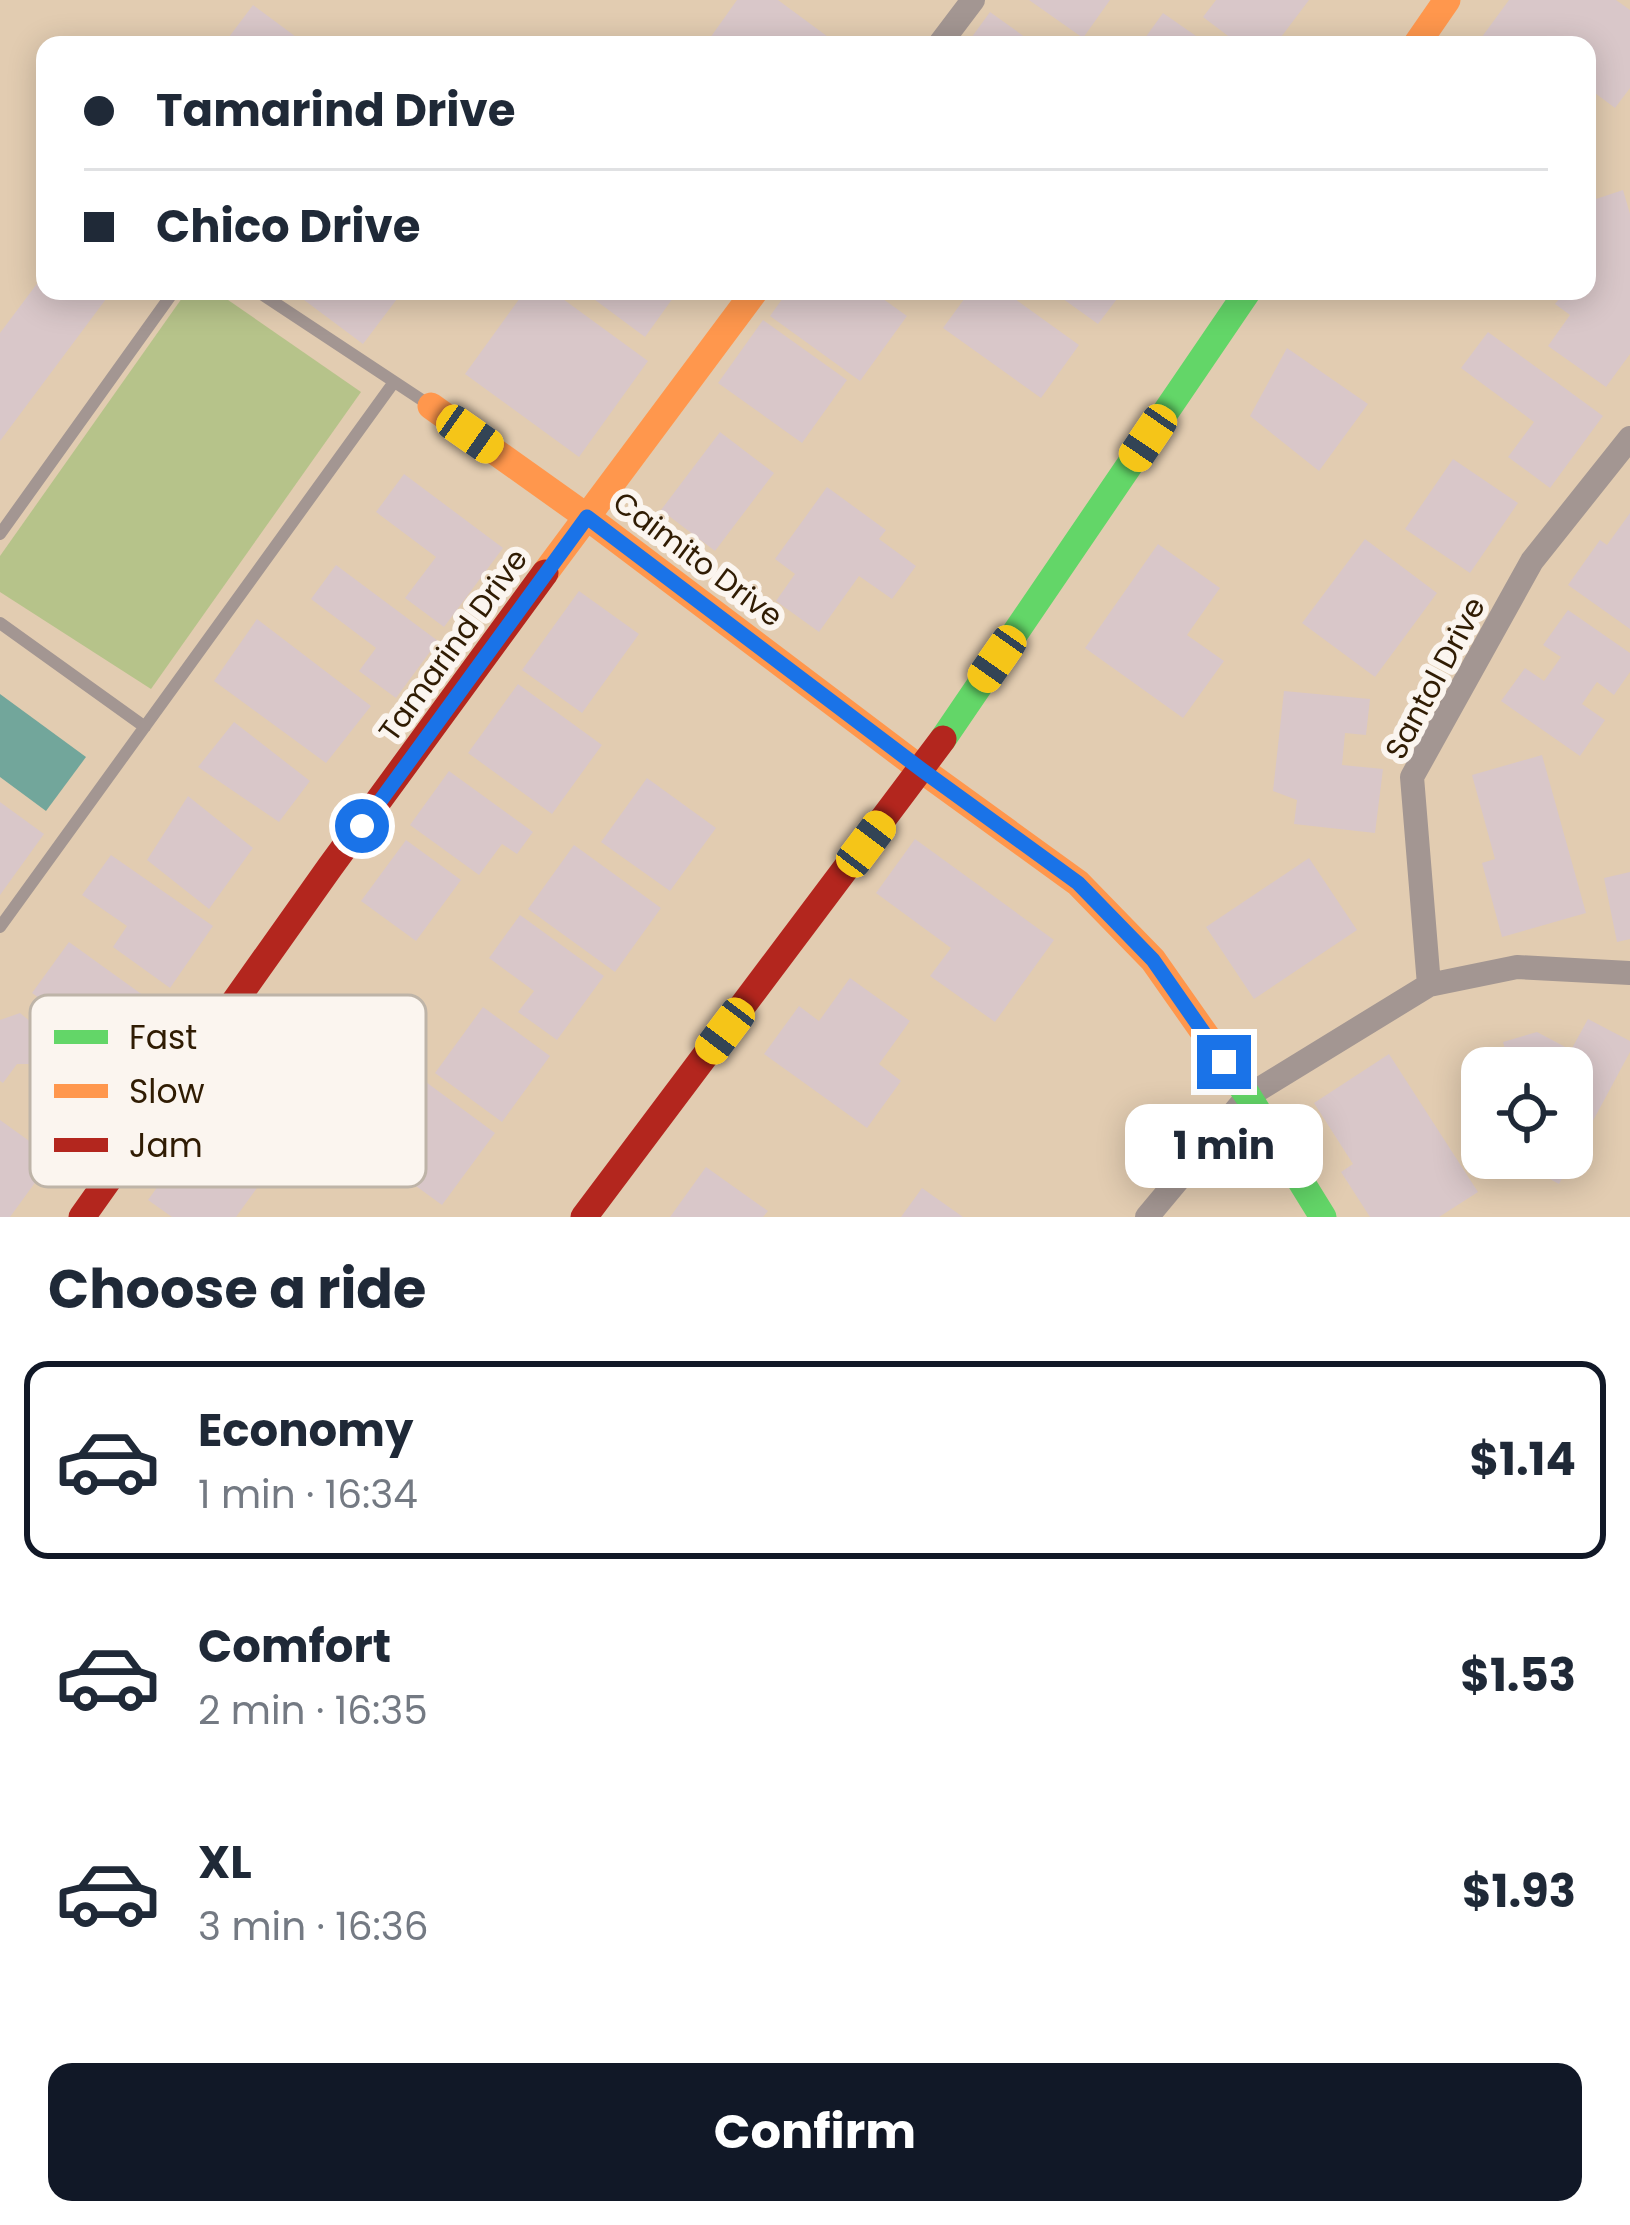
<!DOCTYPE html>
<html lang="en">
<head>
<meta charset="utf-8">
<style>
	:root { --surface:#fff; --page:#f2f2f3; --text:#1f2937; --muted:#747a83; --line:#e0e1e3; --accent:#111827 }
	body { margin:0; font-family:Poppins,sans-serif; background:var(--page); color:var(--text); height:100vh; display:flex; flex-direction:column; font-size:45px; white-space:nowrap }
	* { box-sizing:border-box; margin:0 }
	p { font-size:39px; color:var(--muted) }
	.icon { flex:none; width:66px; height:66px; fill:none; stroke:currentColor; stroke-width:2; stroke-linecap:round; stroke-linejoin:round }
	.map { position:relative; height:1217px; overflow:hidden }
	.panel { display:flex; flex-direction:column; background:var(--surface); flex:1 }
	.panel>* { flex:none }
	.top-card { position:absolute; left:36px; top:36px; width:1560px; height:264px; border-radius:24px; box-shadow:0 6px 30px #0003; display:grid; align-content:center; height:264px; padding:0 48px; background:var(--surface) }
	.tools { position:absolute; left:1461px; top:1047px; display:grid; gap:24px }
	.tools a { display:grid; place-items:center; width:132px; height:132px; border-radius:24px; background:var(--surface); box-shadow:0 6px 30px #0003; font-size:60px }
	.end { position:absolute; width:54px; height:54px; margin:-27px; border:15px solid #1a73e8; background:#fff; box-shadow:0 0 0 6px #fff }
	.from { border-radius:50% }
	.bubble { position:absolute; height:84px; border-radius:24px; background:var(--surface); box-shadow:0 6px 30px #0003; font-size:39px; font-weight:700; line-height:84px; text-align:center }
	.car { position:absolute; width:36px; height:72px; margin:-36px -18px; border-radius:15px; box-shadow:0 0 9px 3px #0007; background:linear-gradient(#f5c518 24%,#345 0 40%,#f5c518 0 76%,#345 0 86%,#f5c518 0) }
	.top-card b { display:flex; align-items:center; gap:42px; height:114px; font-size:45px }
	.top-card b+b { border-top:3px solid var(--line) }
	.top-card i { width:30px; height:30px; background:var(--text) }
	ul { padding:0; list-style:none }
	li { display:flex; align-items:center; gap:36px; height:198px; margin:0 24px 18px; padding:0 24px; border:6px solid transparent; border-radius:24px }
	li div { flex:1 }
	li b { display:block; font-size:45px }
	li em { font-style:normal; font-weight:700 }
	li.current { border-color:var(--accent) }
	li>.icon { width:108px; height:108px; stroke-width:1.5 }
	h2 { padding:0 48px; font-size:54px; line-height:144px }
	.button { display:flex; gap:24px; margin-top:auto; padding:24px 48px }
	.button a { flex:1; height:138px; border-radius:24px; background:var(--accent); color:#fff; font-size:48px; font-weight:700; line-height:138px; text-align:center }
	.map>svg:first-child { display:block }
</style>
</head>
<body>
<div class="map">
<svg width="1630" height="1217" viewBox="0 0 1630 1217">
	<rect width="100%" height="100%" fill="#e2ccb1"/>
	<path fill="#b6c38a" d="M 187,291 L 215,291 L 361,392 L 151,689 L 0,592 L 0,556 Z"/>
	<path fill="#72a69b" d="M 0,694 L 86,757 L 46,811 L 0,777 Z"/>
	<path fill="#d9c7c9" d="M 737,0 L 778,0 L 839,45 L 705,45 Z
		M 1029,0 L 1110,0 L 1083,38 Z
		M 1216,0 L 1309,0 L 1275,45 L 1240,45 L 1203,17 Z
		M 1509,0 L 1616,0 L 1630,10 L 1630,88 L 1615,108 L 1587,87 L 1587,45 L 1476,45 Z
		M 253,5 L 307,45 L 223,45 Z
		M 990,12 L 1036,45 L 966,45 Z
		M 1163,13 L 1209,45 L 1140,45 Z
		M 1623,190 L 1630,214 L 1630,354 L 1606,387 L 1548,346 L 1570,315 L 1555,304 L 1565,291 L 1587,291 L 1587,202 Z
		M 45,273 L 45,291 L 112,291 L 0,441 L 0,333 Z
		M 292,291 L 403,291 L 363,344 Z
		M 525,291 L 552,291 L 648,361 L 579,457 L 465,374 Z
		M 583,291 L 678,291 L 645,337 Z
		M 788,291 L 872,291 L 907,316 L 860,381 L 770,316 Z
		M 970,291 L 1004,291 L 1079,345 L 1041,398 L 943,328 Z
		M 1052,291 L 1123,291 L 1098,324 Z
		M 763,320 L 847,380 L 802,443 L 718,383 Z
		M 1488,332 L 1603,416 L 1550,488 L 1508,457 L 1534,422 L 1461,368 Z
		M 1287,348 L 1368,404 L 1319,471 L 1250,416 Z
		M 720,432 L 774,473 L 715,551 L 661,510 Z
		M 1453,459 L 1518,503 L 1470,573 L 1405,529 Z
		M 404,474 L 503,548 L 444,627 L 405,598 L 436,557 L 376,512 Z
		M 827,487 L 886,530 L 879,539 L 916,566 L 892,599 L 859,576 L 819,632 L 776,601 L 795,574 L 775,559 Z
		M 1630,513 L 1630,629 L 1568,585 L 1600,540 L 1607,545 Z
		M 1365,539 L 1437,593 L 1375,677 L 1302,623 Z
		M 1158,544 L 1220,588 L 1187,635 L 1224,661 L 1183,718 L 1085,648 Z
		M 336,565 L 438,641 L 396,698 L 359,671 L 376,648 L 311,599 Z
		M 579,591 L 639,634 L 582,713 L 522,670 Z
		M 1568,610 L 1630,653 L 1630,672 L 1614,695 L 1597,682 L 1582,704 L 1605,720 L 1580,756 L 1501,701 L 1525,668 L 1544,681 L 1561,657 L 1543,645 Z
		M 257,619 L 371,706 L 326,763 L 214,681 Z
		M 518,684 L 602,745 L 552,814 L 468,753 Z
		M 1284,691 L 1370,699 L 1366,735 L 1345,733 L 1342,765 L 1383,769 L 1375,833 L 1294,824 L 1297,800 L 1273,791 Z
		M 234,722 L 310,781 L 279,822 L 198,767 Z
		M 1542,755 L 1586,913 L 1502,937 L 1482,863 L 1495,859 L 1472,775 Z
		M 449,771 L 533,832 L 517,854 L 502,844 L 479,875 L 410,825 Z
		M 647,778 L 716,828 L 670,891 L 601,842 Z
		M 188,796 L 253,848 L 209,909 L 147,860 Z
		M 0,802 L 44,834 L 0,895 Z
		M 915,839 L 1054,940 L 995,1022 L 930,976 L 951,948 L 876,893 Z
		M 406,840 L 461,880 L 416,941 L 361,901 Z
		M 574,845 L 661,908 L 615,972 L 528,909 Z
		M 111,855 L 213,926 L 170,988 L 113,947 L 127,926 L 82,895 Z
		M 1309,858 L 1357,930 L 1254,999 L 1206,927 Z
		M 1630,872 L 1630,939 L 1617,942 L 1604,878 Z
		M 520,915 L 604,976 L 557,1040 L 518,1012 L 534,991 L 489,958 Z
		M 69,942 L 165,1011 L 129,1062 L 32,993 Z
		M 850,978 L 910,1021 L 879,1064 L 901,1081 L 867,1128 L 764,1054 L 799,1006 L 819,1021 Z
		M 483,1007 L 550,1056 L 502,1122 L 435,1073 Z
		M 20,1013 L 99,1078 L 103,1091 L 93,1103 L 82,1105 L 30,1064 L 17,1064 L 3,1083 L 0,1081 L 0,1020 Z
		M 1588,1019 L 1630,1041 L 1630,1052 L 1559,1184 L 1511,1158 L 1572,1158 L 1572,1068 L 1535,1068 L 1521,1060 L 1509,1064 L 1503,1042 L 1537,1032 L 1571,1050 Z
		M 1389,1054 L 1478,1192 L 1439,1217 L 1370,1217 L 1341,1172 L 1353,1164 L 1314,1103 Z
		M 407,1068 L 495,1133 L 442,1205 L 354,1141 Z
		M 0,1120 L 53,1158 L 10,1217 L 0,1217 Z
		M 196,1133 L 262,1181 L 236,1217 L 172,1217 L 148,1200 Z
		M 706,1167 L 768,1211 L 763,1217 L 670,1217 Z
		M 922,1188 L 963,1217 L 901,1217 Z"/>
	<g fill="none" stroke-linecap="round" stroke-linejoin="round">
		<path stroke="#a39692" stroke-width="12" d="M 257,291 L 431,406
			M 0,534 L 174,291
			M 0,623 L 145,727
			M 0,927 L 394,382"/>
		<path stroke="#a39692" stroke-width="24" d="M 939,45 L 973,0
			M 1429,985 L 1412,777 L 1532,561 L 1630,438
			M 1147,1217 L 1248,1096 L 1429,985 L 1517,967 L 1630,973"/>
		<path stroke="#63d668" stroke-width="27" d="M 943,739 L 1248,291
			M 1212,1044 L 1248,1096 L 1323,1217"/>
		<path stroke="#ff974d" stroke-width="27" d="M 1416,45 L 1447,0
			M 431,406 L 587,517 L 922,770 L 1078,883 L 1153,960 L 1212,1044
			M 545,573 L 755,291"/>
		<path stroke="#b3261e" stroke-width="27" d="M 82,1217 L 330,867 L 545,573
			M 584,1217 L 943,739"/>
	</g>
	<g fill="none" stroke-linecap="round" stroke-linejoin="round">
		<path stroke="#1a73e8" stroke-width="15" d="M 362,826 L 587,517 L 922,770 L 1078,883 L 1153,960 L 1224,1062"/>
	</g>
	<g text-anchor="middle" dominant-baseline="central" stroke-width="12" stroke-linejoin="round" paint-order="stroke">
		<g font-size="30" fill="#301c03" stroke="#fbf5ef">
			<text transform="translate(698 559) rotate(37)">Caimito Drive</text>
			<text transform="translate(453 645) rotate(-54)">Tamarind Drive</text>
			<text transform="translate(1435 678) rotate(-62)">Santol Drive</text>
		</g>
	</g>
	<rect x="30" y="995" width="396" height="192" rx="18" fill="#fbf5ef" stroke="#beb4a8" stroke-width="3"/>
	<rect x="54" y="1030" width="54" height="14" fill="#63d668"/>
	<rect x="54" y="1084" width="54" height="14" fill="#ff974d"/>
	<rect x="54" y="1138" width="54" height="14" fill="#b3261e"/>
	<g font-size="33" fill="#301c03">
		<text x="129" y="1049">Fast</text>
		<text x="129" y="1103">Slow</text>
		<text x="129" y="1157">Jam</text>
	</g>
</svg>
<div class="tools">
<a><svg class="icon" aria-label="locate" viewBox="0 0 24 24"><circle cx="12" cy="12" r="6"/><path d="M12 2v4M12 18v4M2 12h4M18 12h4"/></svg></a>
</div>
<i class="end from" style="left:362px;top:826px"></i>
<i class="end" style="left:1224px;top:1062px"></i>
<div class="bubble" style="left:1125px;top:1104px;width:198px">1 min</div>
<i class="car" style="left:470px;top:434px;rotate:125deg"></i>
<i class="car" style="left:1148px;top:438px;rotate:214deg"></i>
<i class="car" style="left:997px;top:659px;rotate:215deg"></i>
<i class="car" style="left:866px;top:844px;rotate:37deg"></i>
<i class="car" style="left:725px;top:1031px;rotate:217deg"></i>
<div class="top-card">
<b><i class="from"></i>Tamarind Drive</b>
<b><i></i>Chico Drive</b>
</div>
</div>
<section class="panel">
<h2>Choose a ride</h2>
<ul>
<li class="current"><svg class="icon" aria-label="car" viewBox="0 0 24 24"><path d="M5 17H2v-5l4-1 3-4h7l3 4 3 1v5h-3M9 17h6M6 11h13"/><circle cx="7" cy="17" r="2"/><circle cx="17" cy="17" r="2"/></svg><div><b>Economy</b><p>1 min · 16:34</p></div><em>$1.14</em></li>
<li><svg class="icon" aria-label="car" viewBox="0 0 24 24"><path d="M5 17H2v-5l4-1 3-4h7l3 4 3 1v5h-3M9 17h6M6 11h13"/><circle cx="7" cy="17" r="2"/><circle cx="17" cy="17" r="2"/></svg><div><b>Comfort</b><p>2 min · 16:35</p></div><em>$1.53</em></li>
<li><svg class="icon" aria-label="car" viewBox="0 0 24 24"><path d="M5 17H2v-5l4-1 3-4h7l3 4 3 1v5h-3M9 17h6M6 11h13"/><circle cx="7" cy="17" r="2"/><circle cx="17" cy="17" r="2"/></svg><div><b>XL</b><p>3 min · 16:36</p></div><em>$1.93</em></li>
</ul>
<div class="button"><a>Confirm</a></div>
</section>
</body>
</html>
